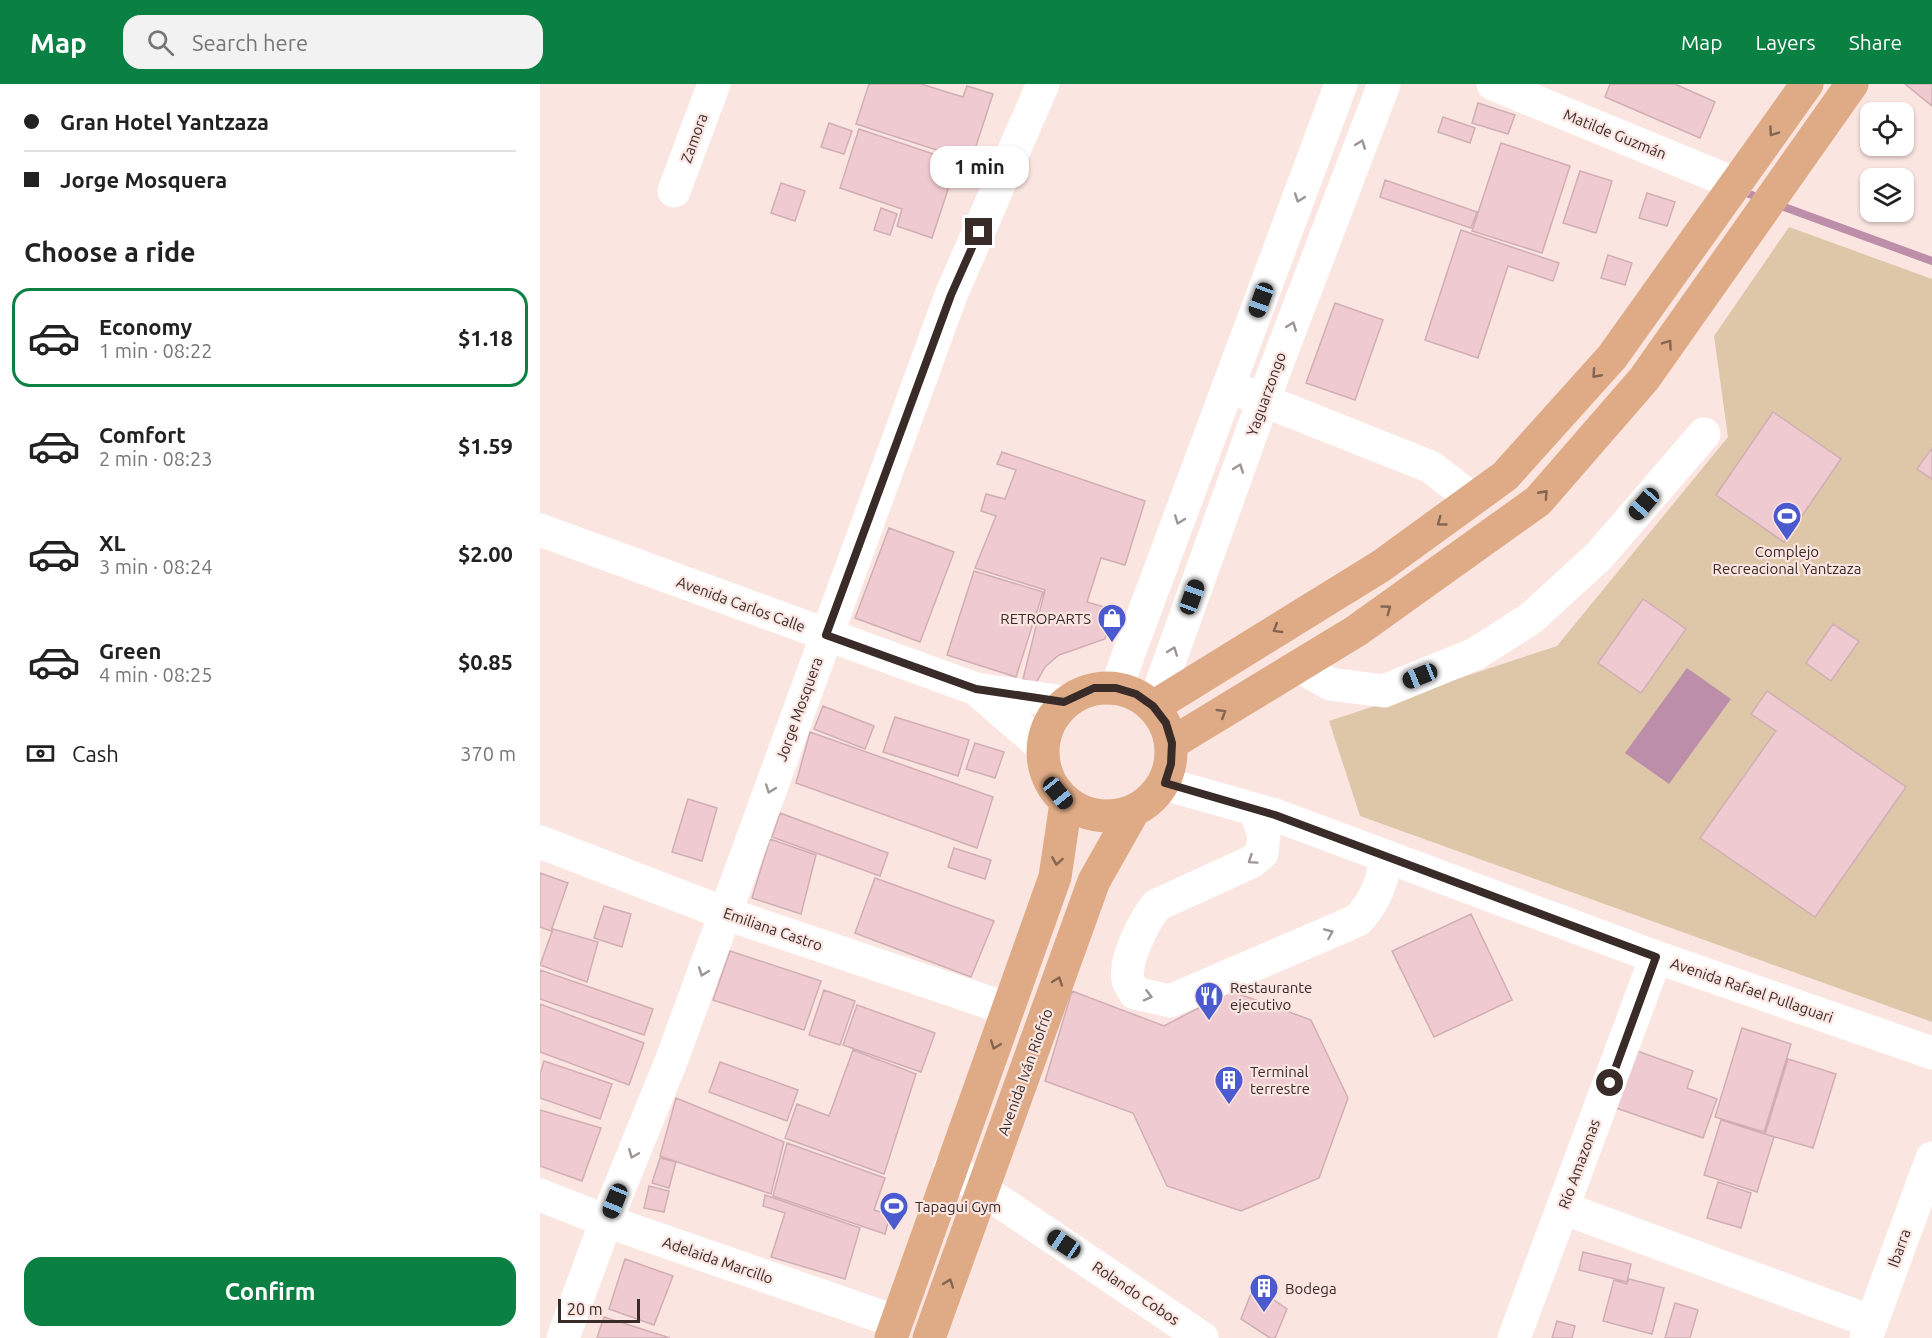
<!DOCTYPE html>
<html lang="en">
<head>
<meta charset="utf-8">
<style>
	:root { --surface:#fff; --page:#f2f2f2; --text:#222; --muted:#767676; --line:#e0e0e0; --accent:#0b8043 }
	body { margin:0; font-family:Ubuntu,sans-serif; background:var(--page); color:var(--text); height:100vh; display:flex; flex-direction:column; font-size:22px; white-space:nowrap }
	* { box-sizing:border-box; margin:0 }
	p { font-size:20px; color:var(--muted) }
	.icon { flex:none; width:33px; height:33px; fill:none; stroke:currentColor; stroke-width:2; stroke-linecap:round; stroke-linejoin:round }
	.map { position:relative; flex:1; overflow:hidden }
	.sheet { display:flex; flex-direction:column; background:var(--surface); width:540px }
	.sheet>* { flex:none }
	.top-card { display:grid; align-content:center; height:132px; padding:0 24px; background:var(--surface) }
	.controls { position:absolute; left:1320px; top:18px; display:grid; gap:12px }
	.controls a { display:grid; place-items:center; width:54px; height:54px; border-radius:12px; background:var(--surface); box-shadow:0 2px 4px #0004; font-size:30px }
	.scale { position:absolute; left:18px; bottom:15px; width:82px; box-sizing:border-box; padding-left:6px; border:3px solid #382b28; border-top:0; font-size:16px; line-height:21px; white-space:nowrap; color:#382b28; -webkit-text-stroke:4px #fbe5e1; paint-order:stroke }
	.end { position:absolute; width:27px; height:27px; margin:-14px; border:8px solid #382b28; background:#fff; box-shadow:0 0 0 3px #fff }
	.from { border-radius:50% }
	.bubble { position:absolute; height:42px; border-radius:18px; background:var(--surface); box-shadow:0 2px 4px #0004; font-size:20px; font-weight:700; line-height:42px; text-align:center }
	.car { position:absolute; width:18px; height:36px; margin:-18px -9px; border-radius:8px; box-shadow:0 0 4px 2px #0007; background:linear-gradient(#222 24%,#8ab4d8 0 40%,#222 0 76%,#8ab4d8 0 86%,#222 0) }
	.top-card b { display:flex; align-items:center; gap:21px; height:57px; font-size:22px }
	.top-card b+b { border-top:2px solid var(--line) }
	.top-card i { width:15px; height:15px; background:var(--text) }
	ul { padding:0; list-style:none }
	li { display:flex; align-items:center; gap:18px; height:99px; margin:0 12px 9px; padding:0 12px; border:3px solid transparent; border-radius:18px }
	li div { flex:1 }
	li b { display:block; font-size:22px }
	li em { font-style:normal; font-weight:700 }
	li.selected { border-color:var(--accent) }
	li>.icon { width:54px; height:54px; stroke-width:1.5 }
	h2 { padding:0 24px; font-size:27px; line-height:72px }
	.pay { display:flex; align-items:center; gap:15px; height:66px; padding:0 24px; font-size:22px }
	.pay p { margin-inline-start:auto }
	.cta { display:flex; gap:12px; margin-top:auto; padding:12px 24px }
	.cta a { flex:1; height:69px; border-radius:18px; background:var(--accent); color:#fff; font-size:24px; font-weight:700; line-height:69px; text-align:center }
	header { display:flex; align-items:center; gap:36px; box-sizing:border-box; height:84px; padding:0 30px; background:var(--accent); color:#fff }
	header strong { font-size:28px }
	nav { display:flex; gap:33px; margin-inline-start:auto; font-size:21px }
	.search { width:420px; height:54px; background:var(--page); display:flex; align-items:center; gap:15px; box-sizing:border-box; padding:0 21px; border-radius:18px; color:var(--muted); font-size:22px }
	main { display:flex; flex:1; min-height:0 }
	.map>svg:first-child { display:block }
</style>
</head>
<body>
<header>
<strong>Map</strong>
<div class="search"><svg class="icon" aria-label="search" viewBox="0 0 24 24"><circle cx="10" cy="10" r="6"/><path d="M15 15l6 6"/></svg>Search here</div>
<nav><a>Map</a><a>Layers</a><a>Share</a></nav>
</header>
<main>
<section class="sheet">
<div class="top-card">
<b><i class="from"></i>Gran Hotel Yantzaza</b>
<b><i></i>Jorge Mosquera</b>
</div>
<h2>Choose a ride</h2>
<ul>
<li class="selected"><svg class="icon" aria-label="car" viewBox="0 0 24 24"><path d="M5 17H2v-5l4-1 3-4h7l3 4 3 1v5h-3M9 17h6M6 11h13"/><circle cx="7" cy="17" r="2"/><circle cx="17" cy="17" r="2"/></svg><div><b>Economy</b><p>1 min · 08:22</p></div><em>$1.18</em></li>
<li><svg class="icon" aria-label="car" viewBox="0 0 24 24"><path d="M5 17H2v-5l4-1 3-4h7l3 4 3 1v5h-3M9 17h6M6 11h13"/><circle cx="7" cy="17" r="2"/><circle cx="17" cy="17" r="2"/></svg><div><b>Comfort</b><p>2 min · 08:23</p></div><em>$1.59</em></li>
<li><svg class="icon" aria-label="car" viewBox="0 0 24 24"><path d="M5 17H2v-5l4-1 3-4h7l3 4 3 1v5h-3M9 17h6M6 11h13"/><circle cx="7" cy="17" r="2"/><circle cx="17" cy="17" r="2"/></svg><div><b>XL</b><p>3 min · 08:24</p></div><em>$2.00</em></li>
<li><svg class="icon" aria-label="car" viewBox="0 0 24 24"><path d="M5 17H2v-5l4-1 3-4h7l3 4 3 1v5h-3M9 17h6M6 11h13"/><circle cx="7" cy="17" r="2"/><circle cx="17" cy="17" r="2"/></svg><div><b>Green</b><p>4 min · 08:25</p></div><em>$0.85</em></li>
</ul>
<div class="pay"><svg class="icon" aria-label="cash" viewBox="0 0 24 24"><path d="M3 7h18v10H3z"/><circle cx="12" cy="12" r="2"/></svg>Cash<p>370 m</p></div>
<div class="cta"><a>Confirm</a></div>
</section>
<div class="map">
<svg width="1392" height="1254" viewBox="0 0 1392 1254">
	<rect width="100%" height="100%" fill="#fbe5e1"/>
	<path fill="#ddc7a8" d="M 1249,143 L 1392,195 L 1392,938 L 820,732 L 789,637 L 1017,562 L 1188,353 L 1174,252 Z"/>
	<path fill="#bd8ea9" d="M 1147,584 L 1191,615 L 1129,700 L 1085,669 Z"/>
	<g fill="none" stroke-linecap="round" stroke-linejoin="round">
		<path stroke="#bd8ea9" stroke-width="8" d="M 1209,110 L 1212,111
			M 1244,123 L 1392,177"/>
	</g>
	<path fill="#efcbd1" stroke="#d1aeb4" stroke-width="1.5" d="M 329,0 L 381,0 L 423,13 L 427,2 L 453,10 L 431,77 L 316,40 Z
		M 1070,0 L 1135,0 L 1175,18 L 1160,54 L 1065,13 Z
		M 1365,0 L 1392,0 L 1392,22 Z
		M 938,19 L 975,31 L 968,50 L 932,39 Z
		M 903,33 L 935,44 L 930,59 L 898,48 Z
		M 289,39 L 312,47 L 304,70 L 281,63 Z
		M 319,45 L 417,78 L 392,154 L 357,142 L 362,125 L 300,104 Z
		M 961,59 L 1030,82 L 1002,169 L 932,147 Z
		M 1040,87 L 1072,97 L 1056,149 L 1023,139 Z
		M 845,96 L 937,128 L 931,144 L 840,113 Z
		M 241,99 L 265,107 L 255,137 L 231,129 Z
		M 1107,109 L 1135,118 L 1127,142 L 1099,134 Z
		M 341,124 L 357,130 L 350,151 L 334,146 Z
		M 921,146 L 1019,179 L 1013,197 L 968,182 L 938,274 L 885,256 Z
		M 1068,171 L 1092,179 L 1085,201 L 1061,194 Z
		M 795,219 L 843,236 L 815,316 L 766,299 Z
		M 1233,328 L 1301,375 L 1244,458 L 1176,411 Z
		M 1392,364 L 1392,395 L 1377,385 Z
		M 462,368 L 605,417 L 585,481 L 561,474 L 547,518 L 574,526 L 565,555 L 519,571 L 505,583 L 496,599 L 483,595 L 505,506 L 435,484 L 456,432 L 441,427 L 446,410 L 465,415 L 476,386 L 457,380 Z
		M 349,444 L 414,468 L 380,558 L 315,534 Z
		M 434,487 L 503,508 L 476,593 L 407,571 Z
		M 1103,515 L 1146,545 L 1101,609 L 1058,579 Z
		M 1293,540 L 1319,557 L 1291,597 L 1266,579 Z
		M 1227,607 L 1366,703 L 1275,833 L 1160,754 L 1236,647 L 1211,630 Z
		M 283,622 L 334,642 L 325,665 L 274,645 Z
		M 355,633 L 429,656 L 418,692 L 343,668 Z
		M 270,648 L 453,713 L 437,764 L 256,699 Z
		M 435,659 L 464,668 L 455,694 L 426,685 Z
		M 148,715 L 177,724 L 162,777 L 132,768 Z
		M 240,729 L 348,769 L 340,792 L 232,753 Z
		M 230,755 L 276,771 L 261,830 L 212,814 Z
		M 414,764 L 451,776 L 445,795 L 408,783 Z
		M 0,789 L 28,799 L 11,847 L 0,843 Z
		M 335,794 L 454,837 L 431,893 L 315,849 Z
		M 64,822 L 91,830 L 82,863 L 54,854 Z
		M 931,830 L 972,916 L 894,953 L 852,867 Z
		M 13,845 L 58,858 L 47,898 L 0,881 Z
		M 190,867 L 281,897 L 264,946 L 173,916 Z
		M 0,886 L 113,925 L 104,951 L 0,915 Z
		M 284,906 L 315,917 L 300,961 L 269,951 Z
		M 532,907 L 624,942 L 691,907 L 771,936 L 808,1014 L 779,1094 L 701,1127 L 627,1102 L 593,1029 L 505,997 Z
		M 0,920 L 104,959 L 89,1001 L 0,968 Z
		M 317,921 L 395,949 L 381,988 L 303,961 Z
		M 1202,944 L 1251,960 L 1224,1048 L 1175,1033 Z
		M 313,966 L 376,990 L 344,1090 L 245,1054 L 257,1020 L 289,1032 Z
		M 1097,967 L 1153,987 L 1147,1004 L 1177,1015 L 1163,1054 L 1076,1024 Z
		M 1248,975 L 1296,990 L 1273,1064 L 1225,1050 Z
		M 4,977 L 72,1000 L 60,1035 L 0,1014 L 0,990 Z
		M 180,978 L 258,1006 L 247,1037 L 169,1008 Z
		M 136,1014 L 244,1058 L 231,1110 L 120,1072 Z
		M 0,1026 L 61,1044 L 42,1097 L 0,1082 Z
		M 1181,1036 L 1234,1053 L 1217,1108 L 1164,1091 Z
		M 247,1059 L 345,1094 L 334,1126 L 350,1131 L 345,1150 L 233,1112 Z
		M 120,1074 L 136,1078 L 129,1104 L 112,1099 Z
		M 1178,1098 L 1211,1109 L 1201,1144 L 1167,1134 Z
		M 109,1102 L 129,1107 L 124,1128 L 104,1124 Z
		M 225,1111 L 320,1144 L 305,1195 L 231,1173 L 245,1129 L 223,1122 Z
		M 1043,1168 L 1091,1180 L 1087,1198 L 1039,1186 Z
		M 85,1175 L 133,1192 L 114,1241 L 69,1225 Z
		M 1089,1195 L 1124,1204 L 1112,1250 L 1063,1237 L 1074,1196 L 1087,1200 Z
		M 714,1202 L 747,1225 L 735,1254 L 730,1254 L 701,1235 Z
		M 1135,1219 L 1158,1226 L 1150,1254 L 1125,1254 Z
		M 64,1233 L 130,1254 L 57,1254 Z
		M 1017,1237 L 1035,1242 L 1032,1254 L 1012,1254 Z"/>
	<g fill="none" stroke-linecap="round" stroke-linejoin="round">
		<path stroke="#fff" stroke-width="33" d="M 953,0 L 1196,100
			M 134,107 L 174,0
			M 705,309 L 891,383 L 932,415
			M 0,446 L 436,605 L 524,618
			M 759,582 L 790,600 L 844,607 L 935,570 L 990,535 L 1059,472 L 1164,350
			M 576,604 L 801,0
			M 436,605 L 503,663
			M 613,623 L 723,317 L 844,0
			M 625,700 L 735,731 L 1116,873 L 1392,969
			M 714,725 L 724,750 L 722,769 L 711,778 L 617,821 C 604,837 584,875 588,896 C 589,900 593,905 595,909 L 630,917 L 818,836 C 836,816 842,799 846,772
			M 0,758 L 184,829 L 468,925
			M 410,1084 L 662,1254
			M 0,1111 L 66,1137 L 357,1238
			M 1023,1124 L 1332,1238
			M 23,1254 L 66,1137 L 132,975 L 411,211 L 503,0
			M 974,1254 L 1116,873
			M 1326,1254 L 1392,1074"/>
		<path stroke="#dfab86" stroke-width="33" d="M503 668a64 64 0 1 1 128 0a64 64 0 1 1-128 0Z
			M 613,623 L 841,482 L 965,392 L 1072,273 L 1267,0
			M 632,659 L 816,547 L 998,417 L 1104,295 L 1312,0
			M 351,1254 L 515,793 L 526,719
			M 389,1254 L 554,797 L 593,728"/>
	</g>
	<defs><path id="oneway-chevron" d="M-2-3.5L2.5 0L-2 3.5" fill="none" stroke-width="1.6" stroke-linecap="round" stroke-linejoin="round" transform="scale(1.5)"/></defs>
	<g stroke="#836552">
		<use href="#oneway-chevron" transform="translate(1233 48) rotate(125)"/>
		<use href="#oneway-chevron" transform="translate(1128 260) rotate(-55)"/>
		<use href="#oneway-chevron" transform="translate(1056 290) rotate(132)"/>
		<use href="#oneway-chevron" transform="translate(1004 410) rotate(-48)"/>
		<use href="#oneway-chevron" transform="translate(901 438) rotate(144)"/>
		<use href="#oneway-chevron" transform="translate(847 525) rotate(-36)"/>
		<use href="#oneway-chevron" transform="translate(737 545) rotate(149)"/>
		<use href="#oneway-chevron" transform="translate(682 629) rotate(-31)"/>
		<use href="#oneway-chevron" transform="translate(517 777) rotate(99)"/>
		<use href="#oneway-chevron" transform="translate(518 897) rotate(-70)"/>
		<use href="#oneway-chevron" transform="translate(455 961) rotate(110)"/>
		<use href="#oneway-chevron" transform="translate(409 1199) rotate(-70)"/>
	</g>
	<g stroke="#9c9594">
		<use href="#oneway-chevron" transform="translate(821 60) rotate(-69)"/>
		<use href="#oneway-chevron" transform="translate(759 114) rotate(110)"/>
		<use href="#oneway-chevron" transform="translate(752 242) rotate(-69)"/>
		<use href="#oneway-chevron" transform="translate(699 384) rotate(-70)"/>
		<use href="#oneway-chevron" transform="translate(639 436) rotate(111)"/>
		<use href="#oneway-chevron" transform="translate(633 567) rotate(-70)"/>
		<use href="#oneway-chevron" transform="translate(230 705) rotate(110)"/>
		<use href="#oneway-chevron" transform="translate(712 776) rotate(146)"/>
		<use href="#oneway-chevron" transform="translate(789 849) rotate(-23)"/>
		<use href="#oneway-chevron" transform="translate(163 888) rotate(110)"/>
		<use href="#oneway-chevron" transform="translate(608 912) rotate(14)"/>
		<use href="#oneway-chevron" transform="translate(93 1070) rotate(112)"/>
	</g>
	<g fill="none" stroke-linecap="round" stroke-linejoin="round">
		<path stroke="#382b28" stroke-width="8" d="M 439,148 L 411,211 L 286,551 L 436,605 L 524,618 L 554,604 L 576,604 L 596,610 L 613,622 L 626,639 L 632,659 L 631,680 L 625,699 L 735,731 L 1116,873 L 1070,999"/>
	</g>
	<defs>
		<g id="stadium-pin" transform="scale(1.5)"><path d="M0 17L-7.5 6A9.5 9.5 0 1 1 7.5 6Z" fill="#4b5acf" stroke="#fbe5e1"/><path d="M0-5a6.5 5 0 1 0 0 10a6.5 5 0 1 0 0-10ZM-3.5-1.8h7v3.6h-7Z" fill="#fff"/></g>
		<g id="shop-pin" transform="scale(1.5)"><path d="M0 17L-7.5 6A9.5 9.5 0 1 1 7.5 6Z" fill="#4b5acf" stroke="#fbe5e1"/><path d="M-5-2.5h2.3a2.7 3.5 0 0 1 5.4 0H5L5.5 6h-11ZM-1.5-2.5h3a1.5 2.3 0 0 0-3 0Z" fill="#fff"/></g>
		<g id="restaurant-pin" transform="scale(1.5)"><path d="M0 17L-7.5 6A9.5 9.5 0 1 1 7.5 6Z" fill="#4b5acf" stroke="#fbe5e1"/><path d="M-5-6h1v4h1v-4h1v4h1v-4h1v5L-1.5 .5V6h-2V.5L-5-1ZM5-6V6H3V1.5H1.5Q1.5-4 5-6Z" fill="#fff"/></g>
		<g id="building-pin" transform="scale(1.5)"><path d="M0 17L-7.5 6A9.5 9.5 0 1 1 7.5 6Z" fill="#4b5acf" stroke="#fbe5e1"/><path d="M-4-6H4V6H1V3H-1V6H-4ZM-2.5-4.3h1.7v1.8h-1.7ZM.8-4.3h1.7v1.8H.8ZM-2.5-1h1.7V.8h-1.7ZM.8-1h1.7V.8H.8Z" fill="#fff"/></g>
	</defs>
	<g fill-rule="evenodd">
		<use href="#stadium-pin" x="1247" y="432"/>
		<use href="#shop-pin" x="572" y="534"/>
		<use href="#restaurant-pin" x="669" y="912"/>
		<use href="#building-pin" x="689" y="996"/>
		<use href="#stadium-pin" x="354" y="1122"/>
		<use href="#building-pin" x="724" y="1204"/>
	</g>
	<g text-anchor="middle" dominant-baseline="central" stroke-width="4.5" stroke-linejoin="round" paint-order="stroke">
		<g font-size="15" fill="#382b28" stroke="#fbe5e1">
			<text transform="translate(1075 50) rotate(22)">Matilde Guzmán</text>
			<text transform="translate(154 54) rotate(-70)">Zamora</text>
			<text transform="translate(726 310) rotate(-70)">Yaguarzongo</text>
			<text transform="translate(201 520) rotate(20)">Avenida Carlos Calle</text>
			<text transform="translate(259 625) rotate(-70)">Jorge Mosquera</text>
			<text transform="translate(233 845) rotate(19)">Emiliana Castro</text>
			<text transform="translate(1212 906) rotate(19)">Avenida Rafael Pullaguari</text>
			<text transform="translate(485 988) rotate(-70)">Avenida Iván Riofrío</text>
			<text transform="translate(1039 1080) rotate(-70)">Río Amazonas</text>
			<text transform="translate(1359 1164) rotate(-70)">Ibarra</text>
			<text transform="translate(178 1176) rotate(19)">Adelaida Marcillo</text>
			<text transform="translate(596 1209) rotate(34)">Rolando Cobos</text>
		</g>
		<g font-size="15" fill="#382b28" stroke="#fbe5e1" text-anchor="start">
			<text x="1247" y="467" text-anchor="middle">Complejo<tspan x="1247" dy="17">Recreacional Yantzaza</tspan></text>
			<text x="551" y="534" text-anchor="end">RETROPARTS</text>
			<text x="690" y="903">Restaurante<tspan x="690" dy="17">ejecutivo</tspan></text>
			<text x="710" y="987">Terminal<tspan x="710" dy="17">terrestre</tspan></text>
			<text x="375" y="1122">Tapagui Gym</text>
			<text x="745" y="1204">Bodega</text>
		</g>
	</g>
</svg>
<div class="controls">
<a><svg class="icon" aria-label="locate" viewBox="0 0 24 24"><circle cx="12" cy="12" r="6"/><path d="M12 2v4M12 18v4M2 12h4M18 12h4"/></svg></a>
<a><svg class="icon" aria-label="layers" viewBox="0 0 24 24"><path d="M12 4l9 5-9 5-9-5zM3 14l9 5 9-5"/></svg></a>
</div>
<div class="scale">20 m</div>
<i class="end from" style="left:1070px;top:999px"></i>
<i class="end" style="left:439px;top:148px"></i>
<div class="bubble" style="left:390px;top:62px;width:99px">1 min</div>
<i class="car" style="left:721px;top:216px;rotate:200deg"></i>
<i class="car" style="left:1104px;top:420px;rotate:221deg"></i>
<i class="car" style="left:652px;top:513px;rotate:20deg"></i>
<i class="car" style="left:880px;top:592px;rotate:248deg"></i>
<i class="car" style="left:518px;top:709px;rotate:141deg"></i>
<i class="car" style="left:75px;top:1117px;rotate:202deg"></i>
<i class="car" style="left:524px;top:1160px;rotate:304deg"></i>
</div>
</main>
</body>
</html>
